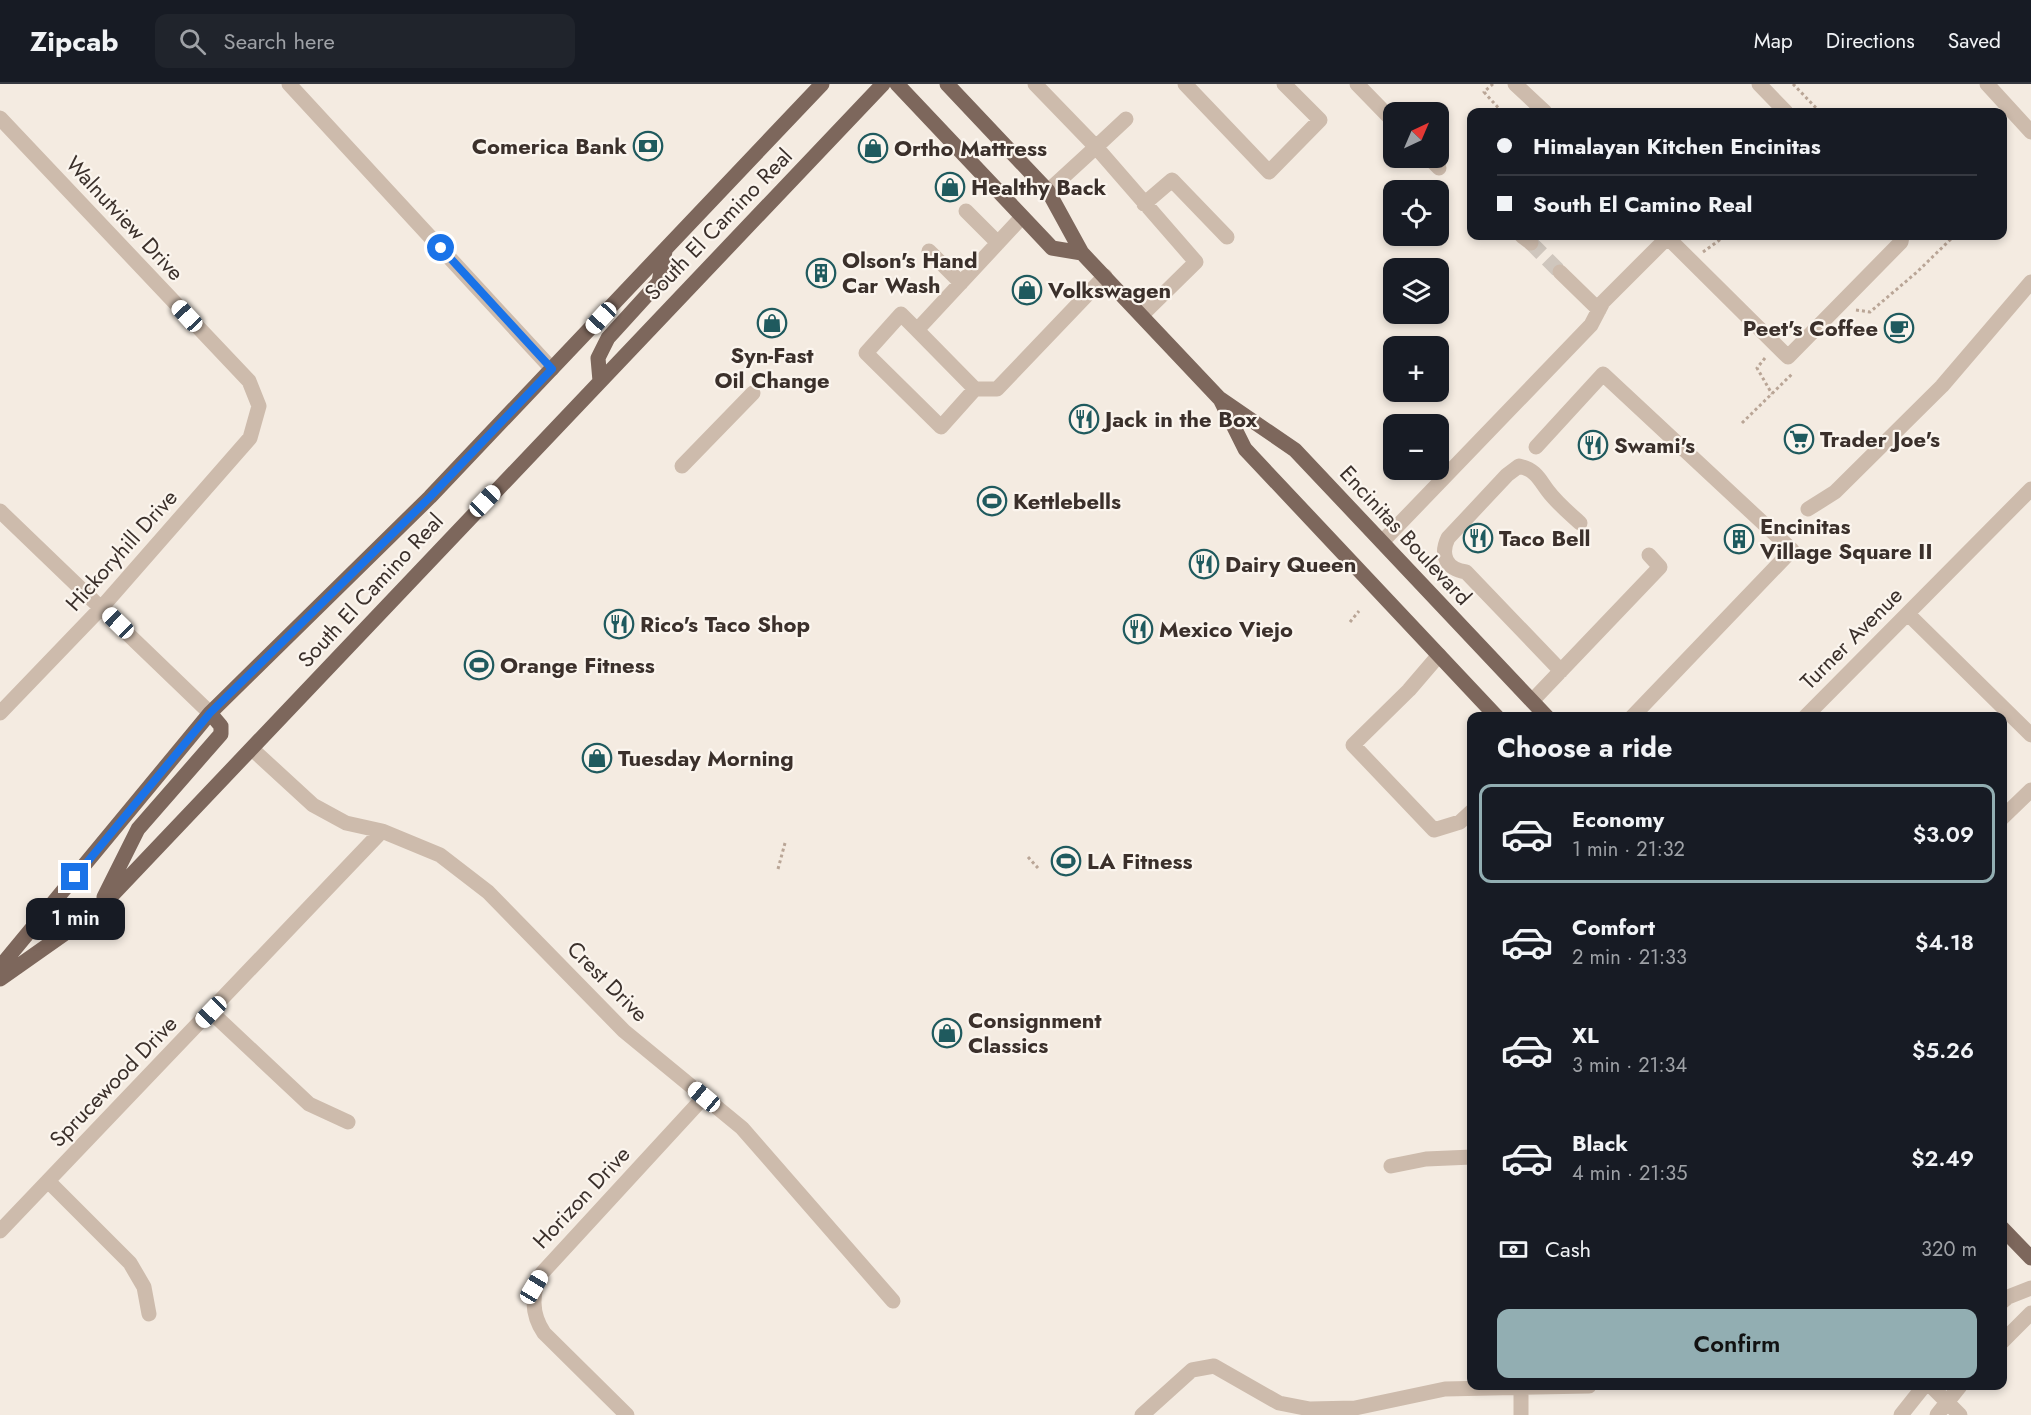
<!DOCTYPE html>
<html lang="en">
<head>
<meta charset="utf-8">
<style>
	:root { --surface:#171b24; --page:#20242c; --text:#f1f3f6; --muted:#9ea1a6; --line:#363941; --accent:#92aeb2 }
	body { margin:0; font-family:Jost,sans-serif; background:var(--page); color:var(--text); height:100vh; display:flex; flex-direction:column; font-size:22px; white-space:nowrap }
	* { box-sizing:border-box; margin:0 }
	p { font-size:20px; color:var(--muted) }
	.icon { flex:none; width:33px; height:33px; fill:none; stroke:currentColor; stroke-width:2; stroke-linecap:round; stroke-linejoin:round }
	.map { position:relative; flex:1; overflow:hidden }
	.panel { position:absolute; left:1467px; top:628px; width:540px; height:678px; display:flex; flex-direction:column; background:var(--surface); border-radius:12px; box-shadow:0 3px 9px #0003 }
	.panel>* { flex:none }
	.banner { position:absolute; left:1467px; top:24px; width:540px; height:132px; border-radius:12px; box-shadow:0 3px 9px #0003; display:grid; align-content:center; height:132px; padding:0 30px; background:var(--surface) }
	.needle { width:39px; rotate:44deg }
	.tools { position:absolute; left:1383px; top:18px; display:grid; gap:12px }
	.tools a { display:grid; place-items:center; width:66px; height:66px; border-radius:12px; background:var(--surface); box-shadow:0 3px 9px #0003; font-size:30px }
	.end { position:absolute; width:27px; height:27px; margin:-14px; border:8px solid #1a73e8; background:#fff; box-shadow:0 0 0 3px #fff }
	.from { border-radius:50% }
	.bubble { position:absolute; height:42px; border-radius:12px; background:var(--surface); box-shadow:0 3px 9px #0003; font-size:20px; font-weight:600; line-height:42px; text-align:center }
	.car { position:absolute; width:18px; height:36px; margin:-18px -9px; border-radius:8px; box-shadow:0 0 4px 2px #0007; background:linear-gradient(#fff 24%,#345 0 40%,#fff 0 76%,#345 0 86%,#fff 0) }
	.banner b { display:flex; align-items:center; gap:21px; height:57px; font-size:22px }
	.banner b+b { border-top:2px solid var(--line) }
	.banner i { width:15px; height:15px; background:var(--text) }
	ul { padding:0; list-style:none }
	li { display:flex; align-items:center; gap:18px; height:99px; margin:0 12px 9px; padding:0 18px; border:3px solid transparent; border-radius:12px }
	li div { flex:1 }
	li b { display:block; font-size:22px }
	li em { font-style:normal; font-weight:600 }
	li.selected { border-color:var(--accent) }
	li>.icon { width:54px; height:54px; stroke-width:1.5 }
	h2 { padding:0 30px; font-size:27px; line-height:72px }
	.pay { display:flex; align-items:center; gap:15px; height:66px; padding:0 30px; font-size:22px }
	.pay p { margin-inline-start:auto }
	.action { display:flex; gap:12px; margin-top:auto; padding:12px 30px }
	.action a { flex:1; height:69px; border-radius:12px; background:var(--accent); color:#111; font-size:24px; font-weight:600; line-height:69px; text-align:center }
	header { display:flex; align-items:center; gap:36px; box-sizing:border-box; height:84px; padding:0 30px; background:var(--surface); border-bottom:2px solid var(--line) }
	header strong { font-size:28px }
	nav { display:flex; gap:33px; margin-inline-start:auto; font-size:21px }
	.search { width:420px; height:54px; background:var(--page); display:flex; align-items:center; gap:15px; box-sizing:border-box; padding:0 21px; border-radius:12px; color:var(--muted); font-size:22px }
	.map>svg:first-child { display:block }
</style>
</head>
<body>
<header>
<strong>Zipcab</strong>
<div class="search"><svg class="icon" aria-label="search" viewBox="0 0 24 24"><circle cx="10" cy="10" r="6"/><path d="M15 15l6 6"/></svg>Search here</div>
<nav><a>Map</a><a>Directions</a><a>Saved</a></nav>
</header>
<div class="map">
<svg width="2031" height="1331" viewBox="0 0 2031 1331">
	<rect width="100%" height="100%" fill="#f4ebe1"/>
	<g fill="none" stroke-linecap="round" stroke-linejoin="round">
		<path stroke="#cfc6bd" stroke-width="15" stroke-dasharray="15 8" stroke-linecap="butt" d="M 1531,159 L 1560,188"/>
		<path stroke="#b9a596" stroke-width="3" stroke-dasharray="3 3" stroke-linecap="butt" d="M 1493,0 L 1484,8 L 1502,28
			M 1793,0 L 1820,28
			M 1703,168 L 1725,152
			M 1856,226 L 1870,228 L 1917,188 L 1954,152
			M 1765,274 L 1757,284 L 1772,310
			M 1742,339 L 1792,290
			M 1350,538 L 1359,527
			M 1028,773 L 1038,784
			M 778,785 L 785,759"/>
		<path stroke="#cdbbac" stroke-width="15" d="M 289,0 L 552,285
			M 1035,0 L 1096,63 L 1048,107
			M 1185,0 L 1269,88 L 1320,36 L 1284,0
			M 1357,0 L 1394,38
			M 1515,0 L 1545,28
			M 1759,0 L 1786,28
			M 1987,0 L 2031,48
			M 0,34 L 249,297 L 259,322 L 250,354 L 102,523 L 0,629
			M 1126,35 L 1096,63 L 1196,178 L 1142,231
			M 1429,74 L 1439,84
			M 1144,120 L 1172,96 L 1227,153
			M 966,127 L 998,159
			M 1522,152 L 1531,159
			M 1666,152 L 1788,273 L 1901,158 L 1902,152
			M 929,167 L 961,199
			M 1560,188 L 1599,226
			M 917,246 L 901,230 L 866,269 L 941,343 L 975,305 L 917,246 L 1022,133
			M 975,305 L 997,305 L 1105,192
			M 1536,363 L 1603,290 L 1792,466 L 1632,633
			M 682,382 L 753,309
			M 1808,425 L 1835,408 L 1942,302 L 2031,198
			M 0,427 L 210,629
			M 1382,458 L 1591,241 L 1603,218 L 1669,152
			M 1908,530 L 2031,651
			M 1439,571 L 1409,606 L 1353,661 L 1434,746 L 1460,738 L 1472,727
			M 1561,587 L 1466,488 C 1446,485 1440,471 1448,454 L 1507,391 L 1519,382 C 1536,386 1539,395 1548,407 C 1557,419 1569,429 1580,439
			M 1532,617 L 1660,483 L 1649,471
			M 1805,633 L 2031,405
			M 252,665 L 313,721 L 346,739 L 382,747 L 440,771 L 488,808 L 624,947 L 742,1044 L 893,1217
			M 2002,734 L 2031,706
			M 211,928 L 309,1020 L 348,1038
			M 1391,1082 L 1426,1075 L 1472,1073
			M 48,1097 L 130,1179 L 144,1203 L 149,1230
			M 0,1147 L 382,747
			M 2002,1218 L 2008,1213 L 2031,1204
			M 2002,1258 L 2031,1229
			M 1931,1302 L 1960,1331
			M 627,1331 L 544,1249 C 531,1230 531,1208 542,1189 L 704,1013
			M 1142,1331 L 1192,1286 L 1214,1282 L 1279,1319 L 1310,1325 L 1355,1324 L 1445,1305 L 1589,1302
			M 1521,1331 L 1521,1302
			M 1901,1331 L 1924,1302
			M 1937,1331 L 1960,1302"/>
		<path stroke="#7d675c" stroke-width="15" d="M 897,0 L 1052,164 L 1082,169
			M 947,0 L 1048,107 L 1082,169 L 1219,314 L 1295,366 L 1547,633
			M 600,297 L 598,274 L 608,254 L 659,198 L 665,167
			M 1221,317 L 1245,365 L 1497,633
			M 104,813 L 138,745 L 221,650 L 221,642 L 210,629
			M 0,883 L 210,629 L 430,413 L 822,0
			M 0,895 L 98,826 L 883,0
			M 2002,1144 L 2031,1174"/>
	</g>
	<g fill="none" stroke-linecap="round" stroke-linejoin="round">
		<path stroke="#1a73e8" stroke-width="8" d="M 75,793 L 210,629 L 430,413 L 552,285 L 441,164"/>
	</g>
	<defs>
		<g id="bank-ring" transform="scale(1.5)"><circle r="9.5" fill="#fbf5ee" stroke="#1f5a5e" stroke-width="1.5"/><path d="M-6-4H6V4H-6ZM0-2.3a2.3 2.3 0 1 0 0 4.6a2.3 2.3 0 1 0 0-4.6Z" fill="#1f5a5e"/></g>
		<g id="shop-ring" transform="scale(1.5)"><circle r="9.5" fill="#fbf5ee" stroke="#1f5a5e" stroke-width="1.5"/><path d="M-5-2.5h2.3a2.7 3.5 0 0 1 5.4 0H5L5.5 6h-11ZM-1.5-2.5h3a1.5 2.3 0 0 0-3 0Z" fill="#1f5a5e"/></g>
		<g id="building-ring" transform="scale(1.5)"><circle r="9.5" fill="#fbf5ee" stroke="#1f5a5e" stroke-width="1.5"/><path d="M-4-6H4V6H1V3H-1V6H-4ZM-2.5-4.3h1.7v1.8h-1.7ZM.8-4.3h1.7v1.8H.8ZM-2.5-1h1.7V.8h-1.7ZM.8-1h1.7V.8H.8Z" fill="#1f5a5e"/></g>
		<g id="cafe-ring" transform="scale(1.5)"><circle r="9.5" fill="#fbf5ee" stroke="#1f5a5e" stroke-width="1.5"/><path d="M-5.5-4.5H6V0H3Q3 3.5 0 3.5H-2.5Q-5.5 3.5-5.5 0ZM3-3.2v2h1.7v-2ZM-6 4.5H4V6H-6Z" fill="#1f5a5e"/></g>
		<g id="restaurant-ring" transform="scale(1.5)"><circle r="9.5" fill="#fbf5ee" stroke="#1f5a5e" stroke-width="1.5"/><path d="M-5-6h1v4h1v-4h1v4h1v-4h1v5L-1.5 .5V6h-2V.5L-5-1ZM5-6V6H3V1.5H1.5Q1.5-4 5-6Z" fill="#1f5a5e"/></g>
		<g id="supermarket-ring" transform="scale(1.5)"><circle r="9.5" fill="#fbf5ee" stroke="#1f5a5e" stroke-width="1.5"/><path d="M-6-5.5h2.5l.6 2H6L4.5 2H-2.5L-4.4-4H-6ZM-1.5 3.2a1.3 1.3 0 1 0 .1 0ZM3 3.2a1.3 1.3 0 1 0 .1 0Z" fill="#1f5a5e"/></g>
		<g id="stadium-ring" transform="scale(1.5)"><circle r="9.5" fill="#fbf5ee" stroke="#1f5a5e" stroke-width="1.5"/><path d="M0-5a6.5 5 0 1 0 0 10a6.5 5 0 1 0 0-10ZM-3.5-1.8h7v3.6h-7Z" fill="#1f5a5e"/></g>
	</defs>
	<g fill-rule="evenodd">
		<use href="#bank-ring" x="648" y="62"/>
		<use href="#shop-ring" x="873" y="64"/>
		<use href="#shop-ring" x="950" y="103"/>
		<use href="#building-ring" x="821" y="189"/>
		<use href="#shop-ring" x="1027" y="206"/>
		<use href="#shop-ring" x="772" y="239"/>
		<use href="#cafe-ring" x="1899" y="244"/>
		<use href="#restaurant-ring" x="1084" y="335"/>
		<use href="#supermarket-ring" x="1799" y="355"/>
		<use href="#restaurant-ring" x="1593" y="361"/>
		<use href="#stadium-ring" x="992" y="417"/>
		<use href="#restaurant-ring" x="1478" y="454"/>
		<use href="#building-ring" x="1739" y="455"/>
		<use href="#restaurant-ring" x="1204" y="480"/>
		<use href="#restaurant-ring" x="619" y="540"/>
		<use href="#restaurant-ring" x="1138" y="545"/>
		<use href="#stadium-ring" x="479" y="581"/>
		<use href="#shop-ring" x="597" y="674"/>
		<use href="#stadium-ring" x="1066" y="777"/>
		<use href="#shop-ring" x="947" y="949"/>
	</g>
	<g text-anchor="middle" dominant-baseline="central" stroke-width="4.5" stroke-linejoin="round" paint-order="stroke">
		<g font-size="22" font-weight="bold" fill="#3b302b" stroke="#fbf5ee" text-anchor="start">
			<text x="627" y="62" text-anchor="end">Comerica Bank</text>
			<text x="894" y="64">Ortho Mattress</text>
			<text x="971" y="103">Healthy Back</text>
			<text x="842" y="176">Olson's Hand<tspan x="842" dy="25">Car Wash</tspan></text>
			<text x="1048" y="206">Volkswagen</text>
			<text x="1878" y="244" text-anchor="end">Peet's Coffee</text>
			<text x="772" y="271" text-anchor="middle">Syn-Fast<tspan x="772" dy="25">Oil Change</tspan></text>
			<text x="1105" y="335">Jack in the Box</text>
			<text x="1820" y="355">Trader Joe's</text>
			<text x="1614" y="361">Swami's</text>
			<text x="1013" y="417">Kettlebells</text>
			<text x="1760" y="442">Encinitas<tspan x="1760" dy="25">Village Square II</tspan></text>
			<text x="1499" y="454">Taco Bell</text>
			<text x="1225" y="480">Dairy Queen</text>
			<text x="640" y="540">Rico's Taco Shop</text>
			<text x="1159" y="545">Mexico Viejo</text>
			<text x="500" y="581">Orange Fitness</text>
			<text x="618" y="674">Tuesday Morning</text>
			<text x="1087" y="777">LA Fitness</text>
			<text x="968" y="936">Consignment<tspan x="968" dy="25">Classics</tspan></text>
		</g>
		<g font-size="22" fill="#3b302b" stroke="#fbf5ee">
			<text transform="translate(125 134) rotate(47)">Walnutview Drive</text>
			<text transform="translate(718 140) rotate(-46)">South El Camino Real</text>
			<text transform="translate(1406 451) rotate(47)">Encinitas Boulevard</text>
			<text transform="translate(121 466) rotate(-48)">Hickoryhill Drive</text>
			<text transform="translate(370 506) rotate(-47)">South El Camino Real</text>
			<text transform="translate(1851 554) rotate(-45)">Turner Avenue</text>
			<text transform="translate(608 897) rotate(45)">Crest Drive</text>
			<text transform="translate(113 997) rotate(-46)">Sprucewood Drive</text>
			<text transform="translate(581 1113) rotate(-47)">Horizon Drive</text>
		</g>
	</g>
</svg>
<div class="tools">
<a><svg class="needle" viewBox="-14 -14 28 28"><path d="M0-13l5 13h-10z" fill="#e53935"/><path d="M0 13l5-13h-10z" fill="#9ea1a6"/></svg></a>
<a><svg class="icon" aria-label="locate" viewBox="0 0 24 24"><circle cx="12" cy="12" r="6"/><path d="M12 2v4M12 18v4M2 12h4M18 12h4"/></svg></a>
<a><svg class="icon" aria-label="layers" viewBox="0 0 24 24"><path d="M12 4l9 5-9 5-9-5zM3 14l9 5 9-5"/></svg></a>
<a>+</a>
<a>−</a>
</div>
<i class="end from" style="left:441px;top:164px"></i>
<i class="end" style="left:75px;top:793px"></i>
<div class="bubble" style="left:26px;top:814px;width:99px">1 min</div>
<i class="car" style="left:187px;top:232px;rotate:317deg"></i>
<i class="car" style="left:601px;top:234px;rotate:223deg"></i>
<i class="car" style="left:485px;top:417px;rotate:44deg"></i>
<i class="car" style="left:118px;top:539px;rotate:314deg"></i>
<i class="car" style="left:211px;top:928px;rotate:224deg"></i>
<i class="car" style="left:704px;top:1013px;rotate:310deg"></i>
<i class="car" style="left:534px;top:1203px;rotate:31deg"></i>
<div class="banner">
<b><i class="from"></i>Himalayan Kitchen Encinitas</b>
<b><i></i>South El Camino Real</b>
</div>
<section class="panel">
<h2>Choose a ride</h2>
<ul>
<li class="selected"><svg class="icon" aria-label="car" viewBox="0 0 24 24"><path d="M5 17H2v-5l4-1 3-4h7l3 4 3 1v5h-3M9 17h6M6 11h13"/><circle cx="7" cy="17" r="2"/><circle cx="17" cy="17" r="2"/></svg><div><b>Economy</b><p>1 min · 21:32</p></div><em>$3.09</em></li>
<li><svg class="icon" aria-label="car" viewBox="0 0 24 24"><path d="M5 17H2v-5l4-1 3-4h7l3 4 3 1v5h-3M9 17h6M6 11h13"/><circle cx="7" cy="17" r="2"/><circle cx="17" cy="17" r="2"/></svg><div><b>Comfort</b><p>2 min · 21:33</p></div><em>$4.18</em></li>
<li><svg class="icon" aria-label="car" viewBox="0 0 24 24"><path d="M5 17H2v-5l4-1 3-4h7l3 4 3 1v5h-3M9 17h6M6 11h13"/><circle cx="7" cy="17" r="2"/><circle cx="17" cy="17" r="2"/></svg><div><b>XL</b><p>3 min · 21:34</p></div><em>$5.26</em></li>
<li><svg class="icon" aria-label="car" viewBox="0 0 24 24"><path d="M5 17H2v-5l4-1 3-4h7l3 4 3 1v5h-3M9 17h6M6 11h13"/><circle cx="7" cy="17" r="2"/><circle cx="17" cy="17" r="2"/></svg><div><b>Black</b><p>4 min · 21:35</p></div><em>$2.49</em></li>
</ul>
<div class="pay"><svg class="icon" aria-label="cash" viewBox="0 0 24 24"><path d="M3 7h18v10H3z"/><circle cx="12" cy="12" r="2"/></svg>Cash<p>320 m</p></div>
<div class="action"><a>Confirm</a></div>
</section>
</div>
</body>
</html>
